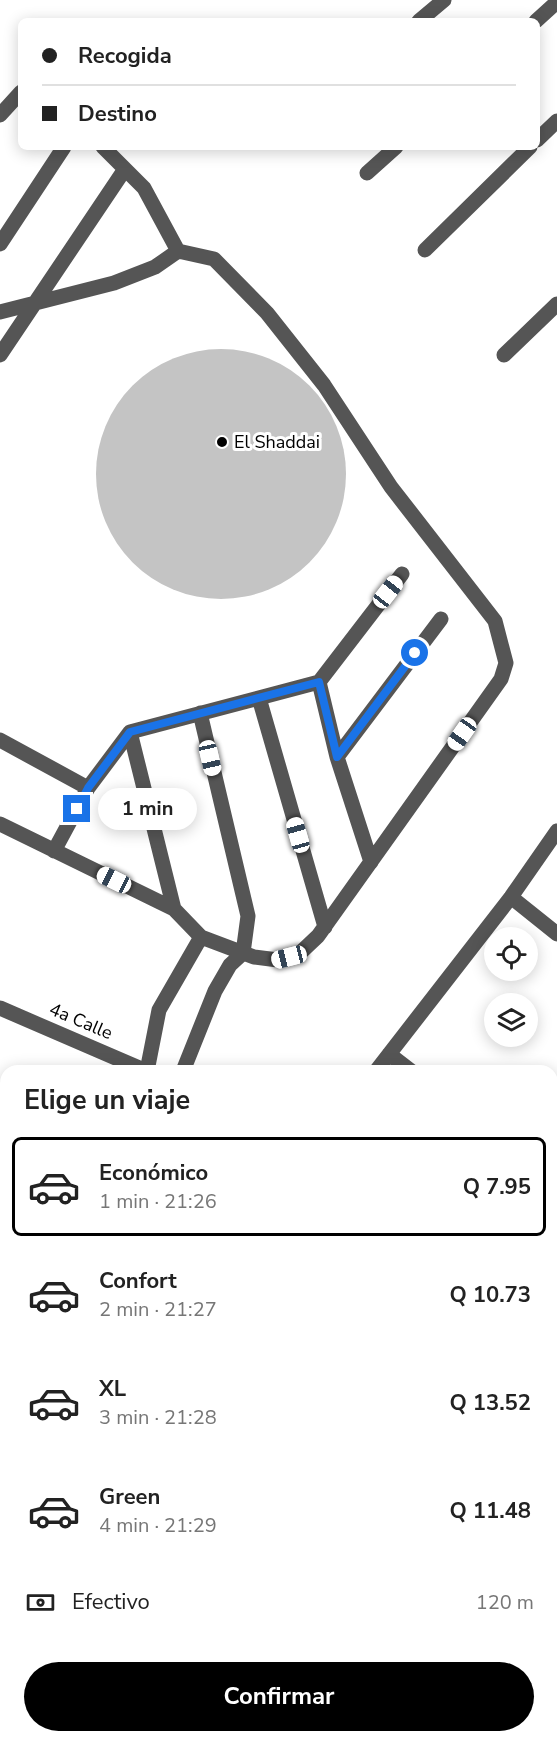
<!DOCTYPE html>
<html lang="es">
<head>
<meta charset="utf-8">
<style>
	:root { --surface:#fff; --page:#f6f6f6; --text:#222; --muted:#767676; --line:#e0e0e0; --accent:#000 }
	body { margin:0; font-family:"Nunito Sans",sans-serif; background:var(--page); color:var(--text); height:100vh; display:flex; flex-direction:column; font-size:22px; white-space:nowrap }
	* { box-sizing:border-box; margin:0 }
	p { font-size:20px; color:var(--muted) }
	.icon { flex:none; width:33px; height:33px; fill:none; stroke:currentColor; stroke-width:2; stroke-linecap:round; stroke-linejoin:round }
	.map { position:relative; flex:1; overflow:hidden }
	.side { position:absolute; left:0px; top:1065px; width:558px; height:678px; display:flex; flex-direction:column; background:var(--surface); border-radius:18px 18px 0 0; box-shadow:0 3px 15px #0003 }
	.side>* { flex:none }
	.top-card { position:absolute; left:18px; top:18px; width:522px; height:132px; border-radius:9px; box-shadow:0 3px 15px #0003; display:grid; align-content:center; height:132px; padding:0 24px; background:var(--surface) }
	.controls { position:absolute; left:484px; top:927px; display:grid; gap:12px }
	.controls a { display:grid; place-items:center; width:54px; height:54px; border-radius:50%; background:var(--surface); box-shadow:0 3px 15px #0003; font-size:30px }
	.end { position:absolute; width:27px; height:27px; margin:-14px; border:8px solid #1a73e8; background:#fff; box-shadow:0 0 0 3px #fff }
	.from { border-radius:50% }
	.bubble { position:absolute; height:42px; border-radius:21px; background:var(--surface); box-shadow:0 3px 15px #0003; font-size:20px; font-weight:700; line-height:42px; text-align:center }
	.car { position:absolute; width:18px; height:36px; margin:-18px -9px; border-radius:8px; box-shadow:0 0 4px 2px #0007; background:linear-gradient(#fff 24%,#345 0 40%,#fff 0 76%,#345 0 86%,#fff 0) }
	.top-card b { display:flex; align-items:center; gap:21px; height:57px; font-size:22px }
	.top-card b+b { border-top:2px solid var(--line) }
	.top-card i { width:15px; height:15px; background:var(--text) }
	ul { padding:0; list-style:none }
	li { display:flex; align-items:center; gap:18px; height:99px; margin:0 12px 9px; padding:0 12px; border:3px solid transparent; border-radius:9px }
	li div { flex:1 }
	li b { display:block; font-size:22px }
	li em { font-style:normal; font-weight:700 }
	li.current { border-color:var(--accent) }
	li>.icon { width:54px; height:54px; stroke-width:1.5 }
	h2 { padding:0 24px; font-size:27px; line-height:72px }
	.pay { display:flex; align-items:center; gap:15px; height:66px; padding:0 24px; font-size:22px }
	.pay p { margin-inline-start:auto }
	.action { display:flex; gap:12px; margin-top:auto; padding:12px 24px }
	.action a { flex:1; height:69px; border-radius:36px; background:var(--accent); color:#fff; font-size:24px; font-weight:700; line-height:69px; text-align:center }
	.map>svg:first-child { display:block }
</style>
</head>
<body>
<div class="map">
<svg width="557" height="1743" viewBox="0 0 557 1743">
	<rect width="100%" height="100%" fill="#fff"/>
	<path fill="#c4c4c4" d="M96 474a125 125 0 1 1 250 0a125 125 0 1 1-250 0Z"/>
	<g fill="none" stroke-linecap="round" stroke-linejoin="round">
		<path stroke="#555" stroke-width="15" d="M 419,21 L 444,0
			M 536,21 L 557,2
			M 0,115 L 21,92
			M 537,140 L 557,121
			M 103,147 L 144,188 L 178,251
			M 367,173 L 396,147
			M 0,244 L 64,147
			M 425,250 L 530,147
			M 0,312 L 114,283 L 155,267 L 178,251 L 214,259 L 267,313 L 324,385 L 391,487 L 495,621 L 506,663 L 501,679 L 318,936 L 300,953 L 289,957 L 278,960 L 254,957 L 201,937 L 174,909 L 0,824
			M 0,355 L 125,169
			M 504,355 L 557,304
			M 259,698 L 325,927
			M 130,732 L 174,909
			M 0,740 L 88,788
			M 337,757 L 441,619
			M 54,851 L 88,788 L 130,732 L 319,682
			M 371,862 L 337,757 L 319,682 L 402,574
			M 511,897 L 557,934
			M 0,1008 L 146,1071
			M 389,1054 L 411,1071
			M 147,1071 L 159,1010 L 201,937
			M 183,1071 L 215,991 L 230,965 L 243,953 L 248,916 L 200,713
			M 376,1071 L 511,897 L 557,831
			M 552,1177 L 557,1180
			M 552,1338 L 557,1342
			M 552,1456 L 557,1458
			M 0,1497 L 6,1483
			M 552,1519 L 557,1513
			M 552,1605 L 557,1608
			M 0,1657 L 6,1660
			M 154,1737 L 156,1743"/>
	</g>
	<g fill="none" stroke-linecap="round" stroke-linejoin="round">
		<path stroke="#1a73e8" stroke-width="8" d="M 77,809 L 88,788 L 130,732 L 319,682 L 337,757 L 415,653"/>
	</g>
	<circle fill="#000" stroke="#fff" stroke-width="2" cx="222" cy="442" r="6"/>
	<g text-anchor="middle" dominant-baseline="central" stroke-width="6" stroke-linejoin="round" paint-order="stroke">
		<g font-size="18" fill="#000" stroke="#fff" text-anchor="start">
			<text x="234" y="442">El Shaddai</text>
		</g>
		<g font-size="18" fill="#000" stroke="#fff">
			<text transform="translate(81 1021) rotate(23)">4a Calle</text>
		</g>
	</g>
</svg>
<div class="controls">
<a><svg class="icon" aria-label="locate" viewBox="0 0 24 24"><circle cx="12" cy="12" r="6"/><path d="M12 2v4M12 18v4M2 12h4M18 12h4"/></svg></a>
<a><svg class="icon" aria-label="layers" viewBox="0 0 24 24"><path d="M12 4l9 5-9 5-9-5zM3 14l9 5 9-5"/></svg></a>
</div>
<i class="end from" style="left:415px;top:653px"></i>
<i class="end" style="left:77px;top:809px"></i>
<div class="bubble" style="left:98px;top:788px;width:99px">1 min</div>
<i class="car" style="left:388px;top:592px;rotate:38deg"></i>
<i class="car" style="left:462px;top:734px;rotate:215deg"></i>
<i class="car" style="left:210px;top:758px;rotate:167deg"></i>
<i class="car" style="left:298px;top:835px;rotate:344deg"></i>
<i class="car" style="left:114px;top:880px;rotate:296deg"></i>
<i class="car" style="left:289px;top:957px;rotate:256deg"></i>
<div class="top-card">
<b><i class="from"></i>Recogida</b>
<b><i></i>Destino</b>
</div>
<section class="side">
<h2>Elige un viaje</h2>
<ul>
<li class="current"><svg class="icon" aria-label="car" viewBox="0 0 24 24"><path d="M5 17H2v-5l4-1 3-4h7l3 4 3 1v5h-3M9 17h6M6 11h13"/><circle cx="7" cy="17" r="2"/><circle cx="17" cy="17" r="2"/></svg><div><b>Económico</b><p>1 min · 21:26</p></div><em>Q 7.95</em></li>
<li><svg class="icon" aria-label="car" viewBox="0 0 24 24"><path d="M5 17H2v-5l4-1 3-4h7l3 4 3 1v5h-3M9 17h6M6 11h13"/><circle cx="7" cy="17" r="2"/><circle cx="17" cy="17" r="2"/></svg><div><b>Confort</b><p>2 min · 21:27</p></div><em>Q 10.73</em></li>
<li><svg class="icon" aria-label="car" viewBox="0 0 24 24"><path d="M5 17H2v-5l4-1 3-4h7l3 4 3 1v5h-3M9 17h6M6 11h13"/><circle cx="7" cy="17" r="2"/><circle cx="17" cy="17" r="2"/></svg><div><b>XL</b><p>3 min · 21:28</p></div><em>Q 13.52</em></li>
<li><svg class="icon" aria-label="car" viewBox="0 0 24 24"><path d="M5 17H2v-5l4-1 3-4h7l3 4 3 1v5h-3M9 17h6M6 11h13"/><circle cx="7" cy="17" r="2"/><circle cx="17" cy="17" r="2"/></svg><div><b>Green</b><p>4 min · 21:29</p></div><em>Q 11.48</em></li>
</ul>
<div class="pay"><svg class="icon" aria-label="cash" viewBox="0 0 24 24"><path d="M3 7h18v10H3z"/><circle cx="12" cy="12" r="2"/></svg>Efectivo<p>120 m</p></div>
<div class="action"><a>Confirmar</a></div>
</section>
</div>
</body>
</html>
